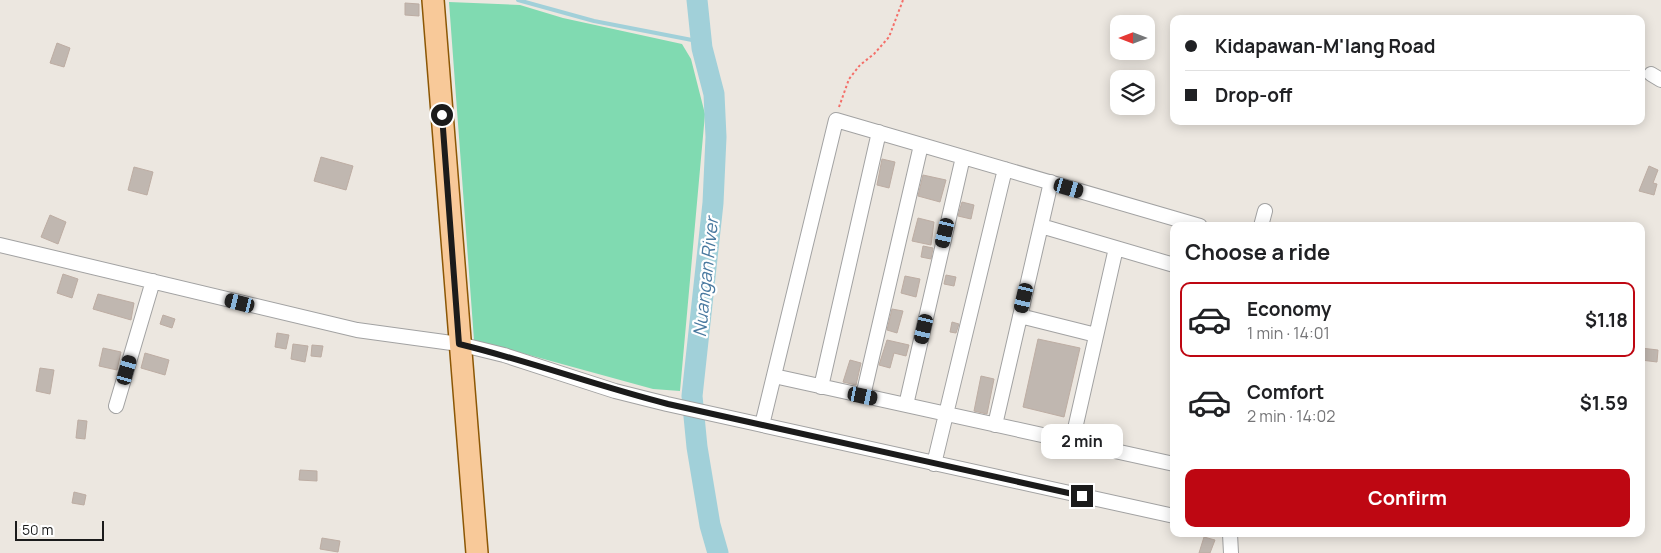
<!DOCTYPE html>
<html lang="en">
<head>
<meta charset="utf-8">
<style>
	:root { --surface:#fff; --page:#f6f6f6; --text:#202124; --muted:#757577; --line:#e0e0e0; --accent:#be0712 }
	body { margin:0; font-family:Manrope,sans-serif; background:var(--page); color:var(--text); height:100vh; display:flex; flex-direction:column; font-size:19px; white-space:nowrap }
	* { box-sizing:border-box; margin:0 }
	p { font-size:16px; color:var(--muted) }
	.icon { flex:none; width:28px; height:28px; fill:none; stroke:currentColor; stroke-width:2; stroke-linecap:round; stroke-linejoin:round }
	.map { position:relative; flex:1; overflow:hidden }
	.sheet { position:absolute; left:1170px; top:222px; width:475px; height:315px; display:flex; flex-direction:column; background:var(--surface); border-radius:10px; box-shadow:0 2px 12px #0003 }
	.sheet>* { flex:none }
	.top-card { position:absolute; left:1170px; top:15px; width:475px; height:110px; border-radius:10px; box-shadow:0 2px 12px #0003; display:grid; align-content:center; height:110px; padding:0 15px; background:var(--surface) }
	.needle { width:32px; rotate:270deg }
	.controls { position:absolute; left:1110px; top:15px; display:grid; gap:10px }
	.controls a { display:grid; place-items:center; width:45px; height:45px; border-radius:10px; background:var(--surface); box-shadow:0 2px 12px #0003; font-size:25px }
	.scale { position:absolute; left:15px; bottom:12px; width:89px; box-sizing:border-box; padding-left:5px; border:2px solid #1b1b1b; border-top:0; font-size:14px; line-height:18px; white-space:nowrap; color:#1b1b1b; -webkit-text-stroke:4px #fff; paint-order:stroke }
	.end { position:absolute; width:22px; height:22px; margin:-11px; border:6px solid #1b1b1b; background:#fff; box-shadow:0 0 0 2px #fff }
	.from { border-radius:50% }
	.bubble { position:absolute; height:35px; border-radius:10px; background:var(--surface); box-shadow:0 2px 12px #0003; font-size:16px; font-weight:700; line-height:35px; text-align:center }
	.car { position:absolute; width:15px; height:30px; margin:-15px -8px; border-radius:6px; box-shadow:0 0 4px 1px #0007; background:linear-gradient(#222 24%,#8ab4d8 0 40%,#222 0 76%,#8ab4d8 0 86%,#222 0) }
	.top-card b { display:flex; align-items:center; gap:18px; height:48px; font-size:19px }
	.top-card b+b { border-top:1px solid var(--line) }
	.top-card i { width:12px; height:12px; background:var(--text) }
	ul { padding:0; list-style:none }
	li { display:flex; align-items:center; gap:15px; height:75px; margin:0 10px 8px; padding:0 5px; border:2px solid transparent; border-radius:10px }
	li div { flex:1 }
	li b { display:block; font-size:19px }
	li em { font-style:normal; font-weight:700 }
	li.selected { border-color:var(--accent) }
	li>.icon { width:45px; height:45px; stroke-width:1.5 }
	h2 { padding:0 15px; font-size:22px; line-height:60px }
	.action { display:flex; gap:10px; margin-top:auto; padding:10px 15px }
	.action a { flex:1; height:58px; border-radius:10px; background:var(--accent); color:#fff; font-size:20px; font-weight:700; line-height:58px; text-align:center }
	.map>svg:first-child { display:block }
</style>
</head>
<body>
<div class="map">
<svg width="1661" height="553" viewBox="0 0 1661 553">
	<rect width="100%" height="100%" fill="#ece7e0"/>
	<path fill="#80dab1" d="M 449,2 L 520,5 L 563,18 L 682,44 L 691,59 L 705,114 L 680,391 L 653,389 L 474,340 Z"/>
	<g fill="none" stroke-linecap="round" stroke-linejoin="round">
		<path stroke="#a1d0d9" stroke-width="4" d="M 518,0 L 594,21 L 692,40 L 702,48"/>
		<path stroke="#a1d0d9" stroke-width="21" d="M 697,0 L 702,48 L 714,94 L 716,137 L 713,203 L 692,396 L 697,447 L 710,525 L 718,553"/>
	</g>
	<path fill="#c0b7b0" stroke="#bdada3" d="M 405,3 L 419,4 L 419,16 L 405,15 Z
		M 57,43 L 70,48 L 64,67 L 50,63 Z
		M 321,157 L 353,166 L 346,190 L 314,181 Z
		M 882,159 L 895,162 L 889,188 L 877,185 Z
		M 1649,166 L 1658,170 L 1653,183 L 1657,184 L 1654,195 L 1639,191 Z
		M 134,167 L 153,172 L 147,195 L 128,190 Z
		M 923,175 L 946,180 L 940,202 L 918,196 Z
		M 962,202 L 974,205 L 971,219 L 958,216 Z
		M 50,215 L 66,222 L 58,244 L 41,237 Z
		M 918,218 L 934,222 L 931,245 L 912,241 Z
		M 923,246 L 933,248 L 931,259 L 921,257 Z
		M 63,274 L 78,279 L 72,298 L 57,293 Z
		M 946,275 L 956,277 L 954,286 L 944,284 Z
		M 905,276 L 920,279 L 916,297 L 901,293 Z
		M 98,294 L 134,303 L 131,320 L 93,309 Z
		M 892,309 L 903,311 L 897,333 L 887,330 Z
		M 163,315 L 175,319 L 172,328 L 160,324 Z
		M 952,322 L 959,324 L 956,333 L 950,332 Z
		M 277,333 L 289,335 L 286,349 L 275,347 Z
		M 1038,339 L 1080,348 L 1064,417 L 1023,407 Z
		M 887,340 L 909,345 L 906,356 L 894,353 L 890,368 L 879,365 Z
		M 293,344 L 308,346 L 305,362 L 291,359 Z
		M 312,345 L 323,346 L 321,357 L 311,356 Z
		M 103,348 L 121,352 L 117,370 L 99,366 Z
		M 1641,348 L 1658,350 L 1657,362 L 1641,360 Z
		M 145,353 L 169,360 L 165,375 L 141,368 Z
		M 850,360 L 861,363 L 856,385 L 843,382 Z
		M 40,368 L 54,370 L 50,394 L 36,391 Z
		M 981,376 L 994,379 L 987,414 L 974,411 Z
		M 78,420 L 87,421 L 85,439 L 76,438 Z
		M 300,470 L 317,471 L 317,481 L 299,480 Z
		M 74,492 L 86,495 L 84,505 L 72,503 Z
		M 1204,537 L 1215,540 L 1210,553 L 1199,553 Z
		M 322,538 L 340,541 L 338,552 L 320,549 Z"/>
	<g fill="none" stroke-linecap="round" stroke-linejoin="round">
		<g stroke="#a2a2a2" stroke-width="16">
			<path id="minor" d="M 1651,74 L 1661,80
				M 1041,226 L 1174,265
				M 1261,226 L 1265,211
				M 0,245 L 357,330 L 459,344 L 504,355 L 615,391 L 667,404 L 1174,516
				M 1020,316 L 1096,335
				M 774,376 L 1174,464
				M 821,387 L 879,132
				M 863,396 L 921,145
				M 906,405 L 963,157
				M 116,406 L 153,281
				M 762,425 L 836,120 L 1200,226
				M 995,425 L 1051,182
				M 1072,442 L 1116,248
				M 934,464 L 1005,169
				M 1230,534 L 1231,553"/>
		</g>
		<g stroke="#8c5705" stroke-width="24">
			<path id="primary" d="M 433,0 L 477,553"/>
		</g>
		<path stroke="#f46f69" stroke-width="2" stroke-dasharray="2.5 2.5" stroke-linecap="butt" d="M 839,107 L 849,79 L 860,65 L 874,54 L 889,37 L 903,0"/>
		<use href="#minor" stroke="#fff" stroke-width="14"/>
		<use href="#primary" stroke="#f8c999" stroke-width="21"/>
	</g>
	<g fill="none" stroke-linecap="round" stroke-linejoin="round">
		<path stroke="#1b1b1b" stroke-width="6" d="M 442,115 L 459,344 C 529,361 597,386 668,404 L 1082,496"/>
	</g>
	<g text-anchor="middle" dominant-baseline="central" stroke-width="4.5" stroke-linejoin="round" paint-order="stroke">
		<g font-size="18" font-style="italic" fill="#49799f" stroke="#fff">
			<text transform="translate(705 277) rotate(-84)">Nuangan River</text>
		</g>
	</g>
</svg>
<div class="controls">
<a><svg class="needle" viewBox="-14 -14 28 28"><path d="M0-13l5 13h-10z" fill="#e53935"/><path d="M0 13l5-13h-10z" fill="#757577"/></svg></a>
<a><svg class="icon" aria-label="layers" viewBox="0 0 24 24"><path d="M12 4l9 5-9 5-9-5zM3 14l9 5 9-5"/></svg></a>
</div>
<div class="scale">50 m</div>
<i class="end from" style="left:442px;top:115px"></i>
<i class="end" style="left:1082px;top:496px"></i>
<div class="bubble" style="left:1041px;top:424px;width:82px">2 min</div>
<i class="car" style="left:1069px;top:188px;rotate:106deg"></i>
<i class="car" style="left:945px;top:233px;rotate:193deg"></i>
<i class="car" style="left:1024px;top:298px;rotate:193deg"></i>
<i class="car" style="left:240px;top:303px;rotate:284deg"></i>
<i class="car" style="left:924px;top:329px;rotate:193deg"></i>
<i class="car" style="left:127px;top:370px;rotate:16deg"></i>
<i class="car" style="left:863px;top:396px;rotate:102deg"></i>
<div class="top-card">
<b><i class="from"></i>Kidapawan-M'lang Road</b>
<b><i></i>Drop-off</b>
</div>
<section class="sheet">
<h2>Choose a ride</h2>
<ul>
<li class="selected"><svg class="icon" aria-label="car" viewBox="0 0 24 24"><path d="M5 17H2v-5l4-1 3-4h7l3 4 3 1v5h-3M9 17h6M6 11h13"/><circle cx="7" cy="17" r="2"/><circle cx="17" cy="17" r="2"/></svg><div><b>Economy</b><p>1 min · 14:01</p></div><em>$1.18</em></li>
<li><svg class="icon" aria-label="car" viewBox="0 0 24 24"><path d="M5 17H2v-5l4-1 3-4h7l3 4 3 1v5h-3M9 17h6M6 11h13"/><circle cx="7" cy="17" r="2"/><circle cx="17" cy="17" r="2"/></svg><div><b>Comfort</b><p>2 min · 14:02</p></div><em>$1.59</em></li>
</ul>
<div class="action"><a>Confirm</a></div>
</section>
</div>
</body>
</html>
